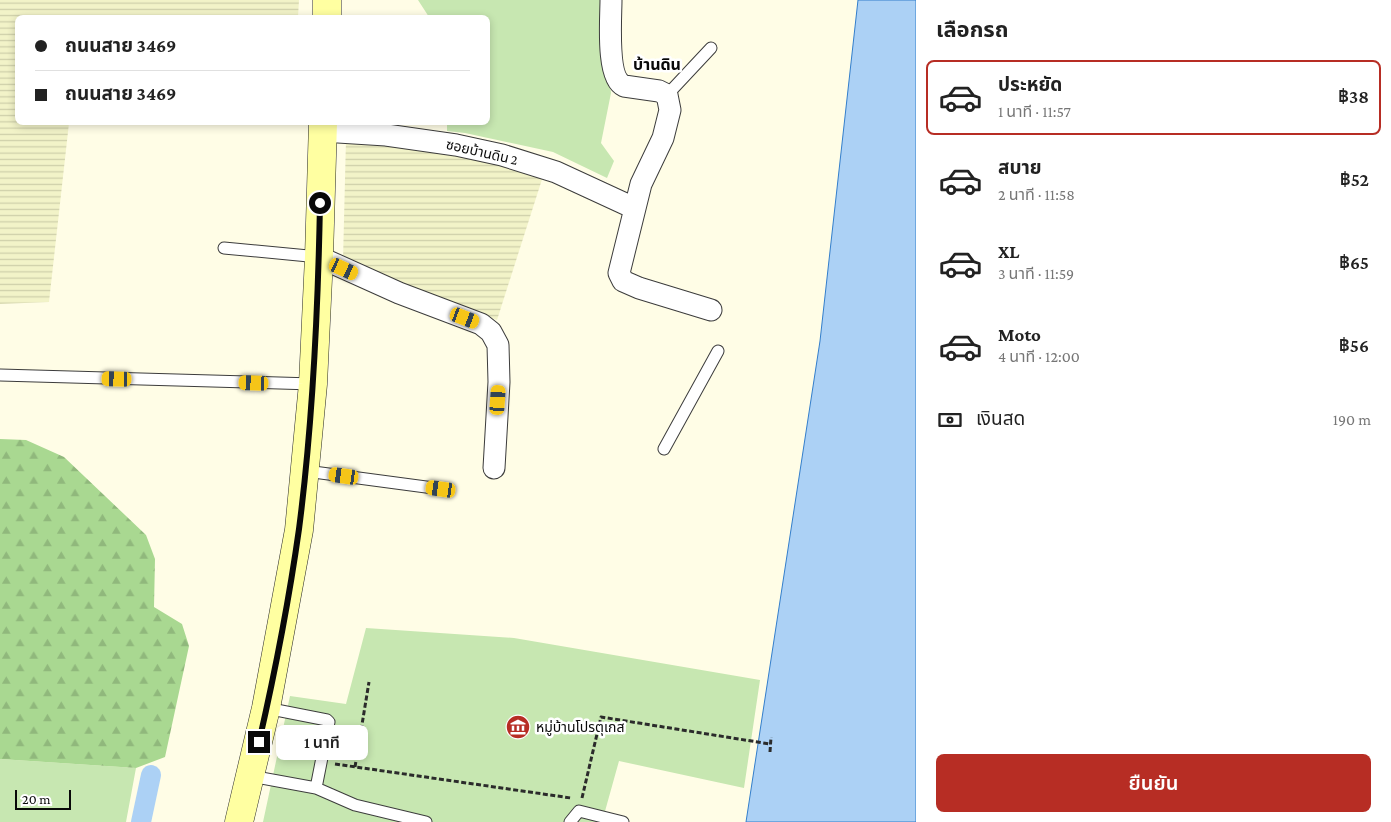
<!DOCTYPE html>
<html lang="th">
<head>
<meta charset="utf-8">
<style>
	:root { --surface:#fff; --page:#f6f6f6; --text:#222; --muted:#767676; --line:#e0e0e0; --accent:#b72d24 }
	body { margin:0; font-family:"Crimson Pro","Noto Sans Thai",serif; background:var(--page); color:var(--text); height:100vh; display:flex; flex-direction:column; font-size:19px; white-space:nowrap }
	* { box-sizing:border-box; margin:0 }
	p { font-size:16px; color:var(--muted) }
	.icon { flex:none; width:28px; height:28px; fill:none; stroke:currentColor; stroke-width:2; stroke-linecap:round; stroke-linejoin:round }
	.map { position:relative; flex:1; overflow:hidden }
	.panel { display:flex; flex-direction:column; background:var(--surface); width:475px }
	.panel>* { flex:none }
	.banner { position:absolute; left:15px; top:15px; width:475px; height:110px; border-radius:8px; box-shadow:0 2px 8px #0003; display:grid; align-content:center; height:110px; padding:0 20px; background:var(--surface) }
	.scale { position:absolute; left:15px; bottom:12px; width:56px; box-sizing:border-box; padding-left:5px; border:2px solid #090909; border-top:0; font-size:14px; line-height:18px; white-space:nowrap; color:#090909; -webkit-text-stroke:4px #fff; paint-order:stroke }
	.end { position:absolute; width:22px; height:22px; margin:-11px; border:6px solid #090909; background:#fff; box-shadow:0 0 0 2px #fff }
	.from { border-radius:50% }
	.bubble { position:absolute; height:35px; border-radius:8px; background:var(--surface); box-shadow:0 2px 8px #0003; font-size:16px; font-weight:600; line-height:35px; text-align:center }
	.car { position:absolute; width:15px; height:30px; margin:-15px -8px; border-radius:6px; box-shadow:0 0 4px 1px #0007; background:linear-gradient(#f5c518 24%,#345 0 40%,#f5c518 0 76%,#345 0 86%,#f5c518 0) }
	.banner b { display:flex; align-items:center; gap:18px; height:48px; font-size:19px }
	.banner b+b { border-top:1px solid var(--line) }
	.banner i { width:12px; height:12px; background:var(--text) }
	ul { padding:0; list-style:none }
	li { display:flex; align-items:center; gap:15px; height:75px; margin:0 10px 8px; padding:0 10px; border:2px solid transparent; border-radius:8px }
	li div { flex:1 }
	li b { display:block; font-size:19px }
	li em { font-style:normal; font-weight:600 }
	li.current { border-color:var(--accent) }
	li>.icon { width:45px; height:45px; stroke-width:1.5 }
	h2 { padding:0 20px; font-size:22px; line-height:60px }
	.pay { display:flex; align-items:center; gap:12px; height:55px; padding:0 20px; font-size:19px }
	.pay p { margin-inline-start:auto }
	.cta { display:flex; gap:10px; margin-top:auto; padding:10px 20px }
	.cta a { flex:1; height:58px; border-radius:8px; background:var(--accent); color:#fff; font-size:20px; font-weight:600; line-height:58px; text-align:center }
	main { display:flex; flex:1; min-height:0 }
	.map>svg:first-child { display:block }
</style>
</head>
<body>
<main>
<div class="map">
<svg width="916" height="822" viewBox="0 0 916 822">
	<defs>
		<pattern id="farmland-rules" width="6" height="5" patternUnits="userSpaceOnUse" patternTransform="scale(1.25)"><rect width="6" height="5" fill="#f2f3c8"/><path d="M0 2.5h6" fill="none" stroke="#cecfaa"/></pattern>
		<pattern id="forest-firs" width="22" height="20" patternUnits="userSpaceOnUse" patternTransform="scale(1.25)"><rect width="22" height="20" fill="#a9d891"/><path d="M5 1l3.5 6h-7zM16 11l3.5 6h-7z" fill="#90b87c"/></pattern>
	</defs>
	<rect width="100%" height="100%" fill="#fffde6"/>
	<path fill="url(#farmland-rules)" d="M 0,0 L 299,0 L 298,17 L 18,18 L 18,122 L 69,123 L 49,302 L 0,304 Z
		M 346,139 L 393,141 L 545,170 L 497,320 L 343,261 Z"/>
	<path fill="#c7e7b1" d="M 418,0 L 602,0 L 601,11 L 611,93 L 601,143 L 614,161 L 607,178 L 553,152 L 465,133 L 447,131 L 447,123 L 488,122 L 488,18 L 429,17 Z
		M 366,628 L 514,638 L 760,680 L 744,788 L 619,761 L 602,822 L 263,822 L 290,696 L 346,704 Z
		M 0,759 L 136,768 L 126,822 L 0,822 Z"/>
	<path fill="url(#forest-firs)" d="M 0,439 L 26,440 L 64,457 L 146,535 L 155,559 L 154,607 L 182,624 L 189,646 L 165,757 L 136,768 L 0,759 Z"/>
	<path fill="#acd1f5" stroke="#337ecb" d="M 858,0 L 916,0 L 916,822 L 746,822 L 820,341 Z"/>
	<g fill="none" stroke-linecap="round" stroke-linejoin="round">
		<path stroke="#acd1f5" stroke-width="20" d="M 141,822 L 151,775"/>
		<g stroke="#3c3c3c" stroke-width="13">
			<path id="lane" d="M 667,95 L 711,48
				M 224,248 L 319,257
				M 0,375 L 313,384
				M 664,449 L 718,351
				M 306,471 L 441,489
				M 266,708 L 327,720 L 329,722 L 316,788
				M 251,776 L 316,788 L 355,805 L 426,822
				M 570,822 L 579,811 L 623,822"/>
		</g>
		<g stroke="#3c3c3c" stroke-width="23">
			<path id="street" d="M 611,0 C 611,18 606,78 624,86 L 659,91 L 667,95 L 670,110 L 663,138 L 641,184 L 619,273 L 623,281 L 639,288 L 711,310
				M 322,131 L 386,135 L 456,145 L 502,155 L 556,172 L 634,208
				M 319,257 L 399,293 L 481,324 L 491,332 L 498,345 L 499,382 L 494,468"/>
		</g>
		<g stroke="#2b2b2b" stroke-width="29">
			<path id="secondary" d="M 327,18 L 327,0
				M 239,822 L 266,708 L 299,530 L 313,384 L 319,257 L 323,122"/>
		</g>
		<path stroke="#2b2b2b" stroke-width="3" stroke-dasharray="5 2.5" stroke-linecap="butt" d="M 770,752 L 771,737
			M 335,764 L 571,798
			M 355,767 L 369,682
			M 582,798 L 601,717 L 770,744"/>
		<use href="#lane" stroke="#fff" stroke-width="11"/>
		<use href="#street" stroke="#fff" stroke-width="21"/>
		<use href="#secondary" stroke="#ffffa1" stroke-width="28"/>
	</g>
	<g fill="none" stroke-linecap="round" stroke-linejoin="round">
		<path stroke="#090909" stroke-width="6" d="M 259,742 C 275,672 289,600 299,529 C 313,421 318,312 320,203"/>
	</g>
	<defs>
		<g id="museum-disc" transform="scale(1.25)"><circle r="9.5" fill="#b72d24" stroke="#fff"/><path d="M0-6L6-3V-2H-6V-3ZM-5-1h2V3h-2ZM-1-1h2V3h-2ZM3-1h2V3H3ZM-6 4H6V6H-6Z" fill="#fff"/></g>
	</defs>
	<g fill-rule="evenodd">
		<use href="#museum-disc" x="518" y="727"/>
	</g>
	<g text-anchor="middle" dominant-baseline="central" stroke-width="5" stroke-linejoin="round" paint-order="stroke">
		<g font-size="14" fill="#090909" stroke="#fff">
			<text transform="translate(482 152) rotate(13)">ซอยบ้านดิน 2</text>
		</g>
		<g font-size="14" fill="#090909" stroke="#fff" text-anchor="start">
			<text x="536" y="727">หมู่บ้านโปรตุเกส</text>
		</g>
		<g font-size="16" font-weight="bold" fill="#090909" stroke="#fff">
			<text x="657" y="64">บ้านดิน</text>
		</g>
	</g>
</svg>
<div class="scale">20 m</div>
<i class="end from" style="left:320px;top:203px"></i>
<i class="end" style="left:259px;top:742px"></i>
<div class="bubble" style="left:276px;top:725px;width:92px">1 นาที</div>
<i class="car" style="left:344px;top:269px;rotate:115deg"></i>
<i class="car" style="left:465px;top:318px;rotate:111deg"></i>
<i class="car" style="left:117px;top:379px;rotate:271deg"></i>
<i class="car" style="left:254px;top:383px;rotate:272deg"></i>
<i class="car" style="left:498px;top:400px;rotate:4deg"></i>
<i class="car" style="left:344px;top:476px;rotate:278deg"></i>
<i class="car" style="left:441px;top:489px;rotate:278deg"></i>
<div class="banner">
<b><i class="from"></i>ถนนสาย 3469</b>
<b><i></i>ถนนสาย 3469</b>
</div>
</div>
<section class="panel">
<h2>เลือกรถ</h2>
<ul>
<li class="current"><svg class="icon" aria-label="car" viewBox="0 0 24 24"><path d="M5 17H2v-5l4-1 3-4h7l3 4 3 1v5h-3M9 17h6M6 11h13"/><circle cx="7" cy="17" r="2"/><circle cx="17" cy="17" r="2"/></svg><div><b>ประหยัด</b><p>1 นาที · 11:57</p></div><em>฿38</em></li>
<li><svg class="icon" aria-label="car" viewBox="0 0 24 24"><path d="M5 17H2v-5l4-1 3-4h7l3 4 3 1v5h-3M9 17h6M6 11h13"/><circle cx="7" cy="17" r="2"/><circle cx="17" cy="17" r="2"/></svg><div><b>สบาย</b><p>2 นาที · 11:58</p></div><em>฿52</em></li>
<li><svg class="icon" aria-label="car" viewBox="0 0 24 24"><path d="M5 17H2v-5l4-1 3-4h7l3 4 3 1v5h-3M9 17h6M6 11h13"/><circle cx="7" cy="17" r="2"/><circle cx="17" cy="17" r="2"/></svg><div><b>XL</b><p>3 นาที · 11:59</p></div><em>฿65</em></li>
<li><svg class="icon" aria-label="car" viewBox="0 0 24 24"><path d="M5 17H2v-5l4-1 3-4h7l3 4 3 1v5h-3M9 17h6M6 11h13"/><circle cx="7" cy="17" r="2"/><circle cx="17" cy="17" r="2"/></svg><div><b>Moto</b><p>4 นาที · 12:00</p></div><em>฿56</em></li>
</ul>
<div class="pay"><svg class="icon" aria-label="cash" viewBox="0 0 24 24"><path d="M3 7h18v10H3z"/><circle cx="12" cy="12" r="2"/></svg>เงินสด<p>190 m</p></div>
<div class="cta"><a>ยืนยัน</a></div>
</section>
</main>
</body>
</html>
